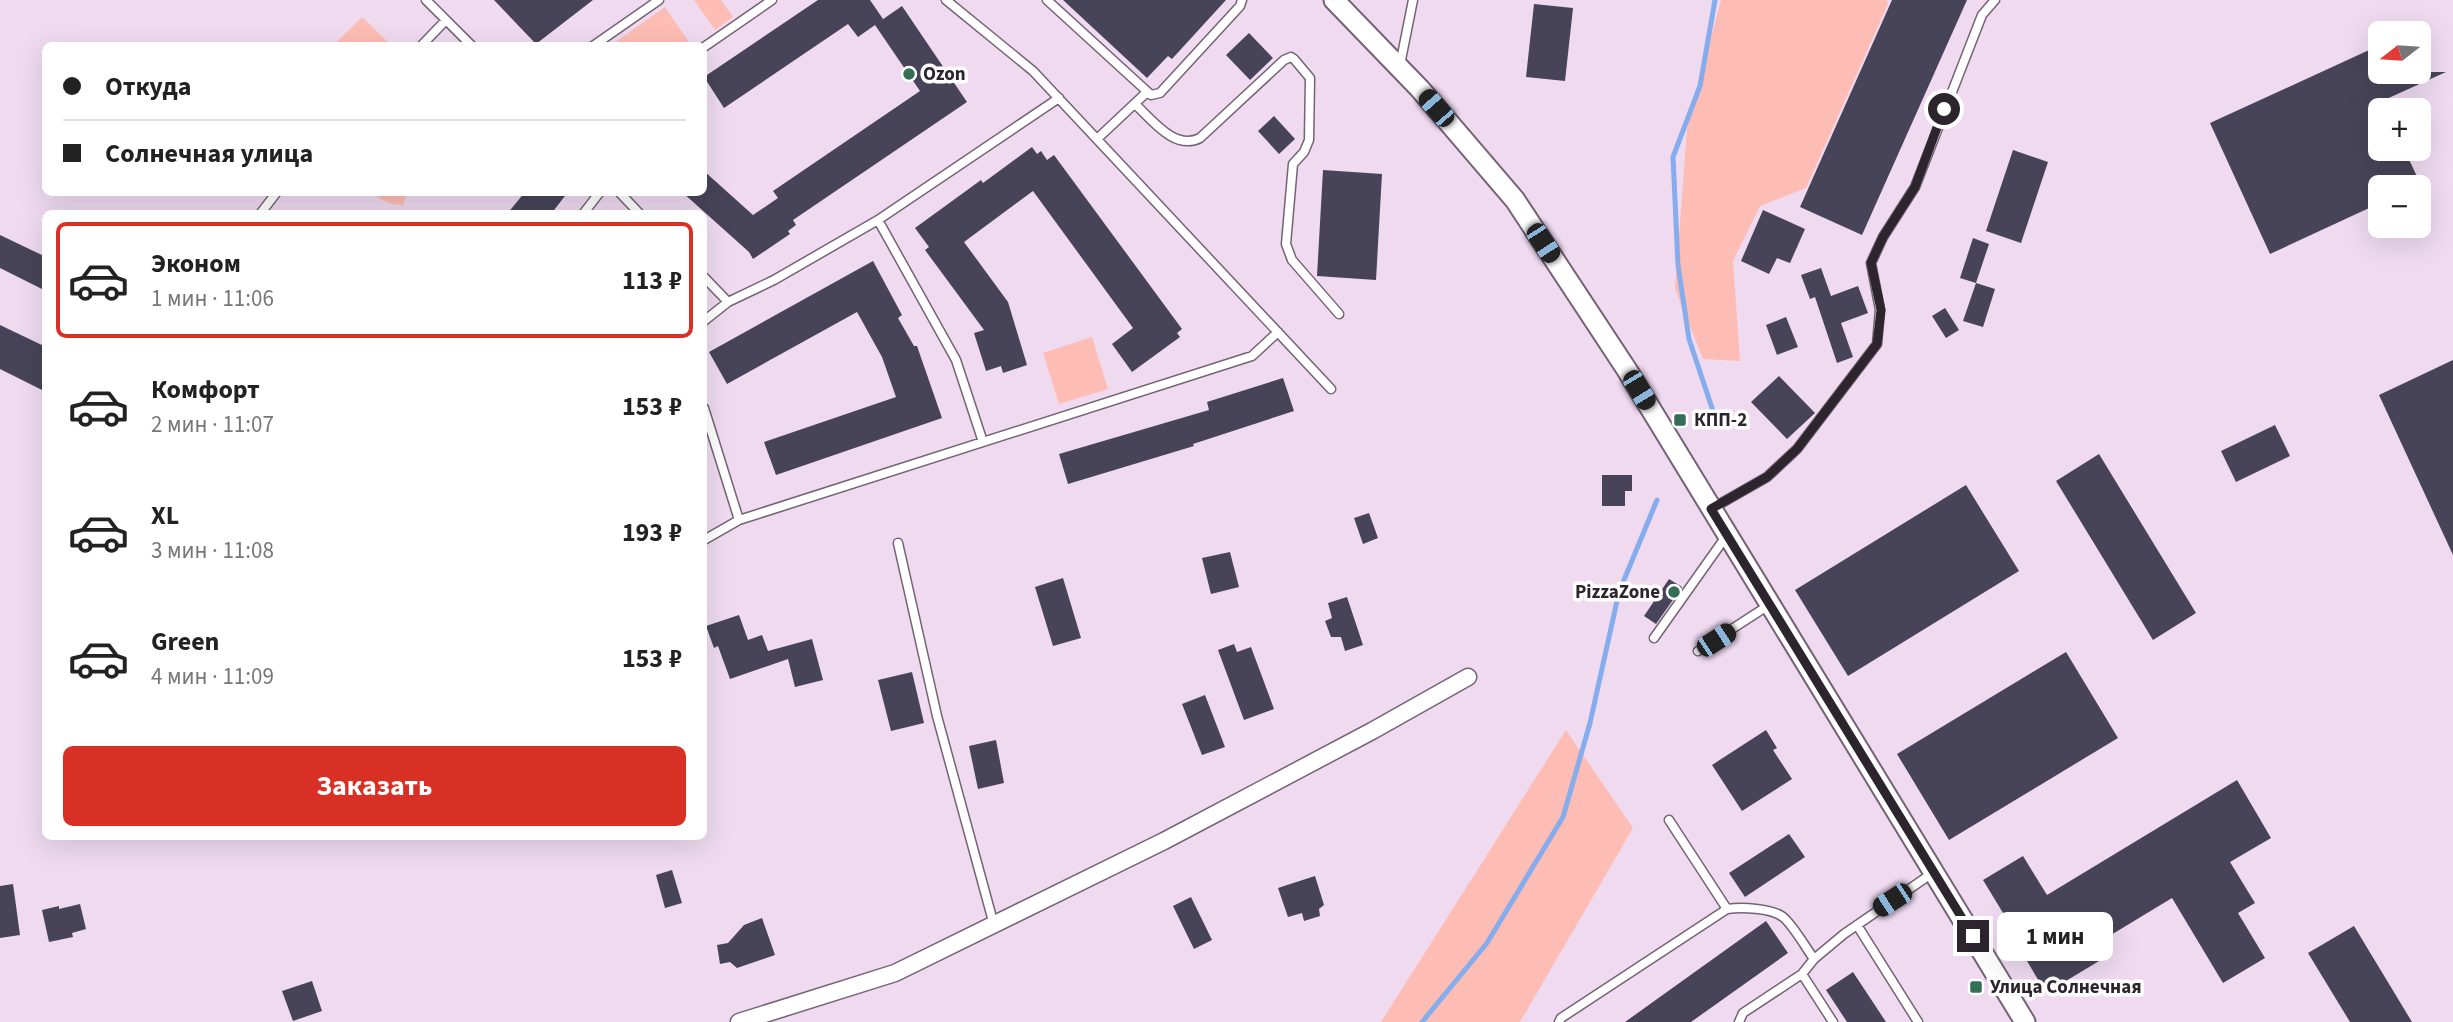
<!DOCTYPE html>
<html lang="ru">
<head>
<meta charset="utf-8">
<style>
	:root { --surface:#fff; --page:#f2f2f2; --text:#222; --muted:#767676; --line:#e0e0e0; --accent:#d93025 }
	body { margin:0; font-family:"Source Sans 3",sans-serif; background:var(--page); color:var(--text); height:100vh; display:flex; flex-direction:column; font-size:26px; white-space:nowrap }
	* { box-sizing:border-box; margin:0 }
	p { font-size:23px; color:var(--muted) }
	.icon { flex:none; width:38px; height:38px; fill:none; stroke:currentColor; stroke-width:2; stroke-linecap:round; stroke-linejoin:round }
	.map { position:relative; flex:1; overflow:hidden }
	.details { position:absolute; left:42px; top:210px; width:665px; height:630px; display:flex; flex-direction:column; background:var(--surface); border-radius:10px; box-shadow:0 7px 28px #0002 }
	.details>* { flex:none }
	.top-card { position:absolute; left:42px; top:42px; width:665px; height:154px; border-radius:10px; box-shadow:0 7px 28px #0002; display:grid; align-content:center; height:154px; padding:0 21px; background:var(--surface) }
	.needle { width:46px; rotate:253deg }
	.buttons { position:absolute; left:2368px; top:21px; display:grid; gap:14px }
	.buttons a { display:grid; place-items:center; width:63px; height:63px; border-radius:10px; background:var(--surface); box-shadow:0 7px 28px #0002; font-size:35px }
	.end { position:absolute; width:32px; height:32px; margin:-16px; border:9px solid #2d252d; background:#fff; box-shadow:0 0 0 4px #fff }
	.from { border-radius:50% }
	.bubble { position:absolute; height:49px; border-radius:10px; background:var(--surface); box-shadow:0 7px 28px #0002; font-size:23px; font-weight:700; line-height:49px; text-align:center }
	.car { position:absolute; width:21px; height:42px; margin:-21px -10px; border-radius:9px; box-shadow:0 0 5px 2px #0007; background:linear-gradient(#222 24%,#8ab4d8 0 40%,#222 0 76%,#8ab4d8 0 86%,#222 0) }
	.top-card b { display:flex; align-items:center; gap:24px; height:66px; font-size:26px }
	.top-card b+b { border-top:2px solid var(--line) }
	.top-card i { width:18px; height:18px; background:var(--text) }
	ul { padding:12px 0 0; list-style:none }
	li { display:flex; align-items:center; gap:21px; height:116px; margin:0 14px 10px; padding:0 7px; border:4px solid transparent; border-radius:10px }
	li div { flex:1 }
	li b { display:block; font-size:26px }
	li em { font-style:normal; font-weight:700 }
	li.selected { border-color:var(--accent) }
	li>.icon { width:63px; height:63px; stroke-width:1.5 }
	.cta { display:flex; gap:14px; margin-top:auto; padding:14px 21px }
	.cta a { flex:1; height:80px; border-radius:10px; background:var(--accent); color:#fff; font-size:28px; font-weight:700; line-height:80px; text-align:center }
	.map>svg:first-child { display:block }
</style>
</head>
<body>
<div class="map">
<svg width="2453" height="1022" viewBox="0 0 2453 1022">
	<rect width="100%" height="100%" fill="#efdaf0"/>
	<path fill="#fdbdb4" d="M 694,0 L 721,0 L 733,17 L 715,30 Z
		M 1721,0 L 1887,0 L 1888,4 L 1806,188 L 1760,206 L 1733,261 L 1740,361 L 1703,359 L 1675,289 L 1687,129 Z
		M 665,7 L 691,45 L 616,45 L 614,43 Z
		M 362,17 L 391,45 L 334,45 Z
		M 372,193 L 407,193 L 403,205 C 390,205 382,201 372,193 Z
		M 1092,337 L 1108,389 L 1059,404 L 1043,353 Z
		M 1566,730 L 1633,828 L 1520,1022 L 1381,1022 Z"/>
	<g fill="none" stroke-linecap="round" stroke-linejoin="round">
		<path stroke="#85aced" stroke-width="5" d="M 1714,414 L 1689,339 L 1678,265 L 1673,157 L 1700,86 L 1715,0
			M 1422,1022 L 1487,943 L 1563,817 L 1590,723 L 1619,592 L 1657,500"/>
	</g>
	<path fill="#474459" d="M 494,0 L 593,0 L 536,44 Z
		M 818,0 L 870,0 L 883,19 L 876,24 L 902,6 L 967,102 L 793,220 L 796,225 L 788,231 L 790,234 L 753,259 L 749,252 L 682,192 L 704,192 L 704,171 L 753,215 L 778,198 L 773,191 L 920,91 L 875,25 L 858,37 L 848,24 L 724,108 L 704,77 Z
		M 1063,0 L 1226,0 L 1172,59 L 1168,56 L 1147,78 Z
		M 1892,0 L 1967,0 L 1862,235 L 1800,207 Z
		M 1534,4 L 1573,8 L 1565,81 L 1526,77 Z
		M 1249,33 L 1273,58 L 1250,80 L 1226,55 Z
		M 2380,45 L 2380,72 L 2446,72 L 2382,101 L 2386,110 L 2380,110 L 2380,149 L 2404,149 L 2422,187 L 2380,187 L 2380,203 L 2270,254 L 2210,123 Z
		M 1274,116 L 1295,139 L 1279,154 L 1258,131 Z
		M 1032,147 L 1037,154 L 1041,151 L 1047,160 L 1054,155 L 1182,329 L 1177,333 L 1180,337 L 1132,372 L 1112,344 L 1133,328 L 1033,191 L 964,242 L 1008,302 L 1027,365 L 1003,373 L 1001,366 L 986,371 L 974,333 L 984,330 L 925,250 L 929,247 L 915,228 L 981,180 L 983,183 Z
		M 2013,150 L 2048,162 L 2021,243 L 1986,231 Z
		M 1323,170 L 1382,174 L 1376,280 L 1317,276 Z
		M 525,192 L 568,192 L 551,214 L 507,214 Z
		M 1763,210 L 1805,229 L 1790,263 L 1777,258 L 1769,274 L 1741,261 Z
		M 0,235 L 46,257 L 46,291 L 0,268 Z
		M 1973,238 L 1989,244 L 1976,283 L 1960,278 Z
		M 873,261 L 902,315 L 898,318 L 914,346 L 917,346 L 942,418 L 776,475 L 764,442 L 896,397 L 882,357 L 857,312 L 727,384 L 709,352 Z
		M 1821,268 L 1831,296 L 1858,286 L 1868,313 L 1841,323 L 1853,357 L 1837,363 L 1815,297 L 1810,299 L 1801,275 Z
		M 1976,283 L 1995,289 L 1983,327 L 1963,321 Z
		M 1945,308 L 1959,330 L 1946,338 L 1932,316 Z
		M 1786,317 L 1798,347 L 1777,355 L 1766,325 Z
		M 0,325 L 46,347 L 46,392 L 0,369 Z
		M 2453,360 L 2453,555 L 2379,395 Z
		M 1779,376 L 1815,413 L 1787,439 L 1751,402 Z
		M 1283,378 L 1294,411 L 1193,444 L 1194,446 L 1068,484 L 1059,454 L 1209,410 L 1207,402 Z
		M 2275,425 L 2290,456 L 2236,482 L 2221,451 Z
		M 2099,454 L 2196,613 L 2153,640 L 2056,481 Z
		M 1602,475 L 1632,475 L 1632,491 L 1625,491 L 1625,506 L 1602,506 Z
		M 1966,485 L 2019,571 L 1848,676 L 1795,590 Z
		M 1369,513 L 1378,538 L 1363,544 L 1354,518 Z
		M 1230,552 L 1239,587 L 1211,594 L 1202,558 Z
		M 1063,578 L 1081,638 L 1053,646 L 1035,587 Z
		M 1669,579 L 1682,587 L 1656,624 L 1644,616 Z
		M 1347,597 L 1363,645 L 1345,651 L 1341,637 L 1331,637 L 1325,621 L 1332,618 L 1328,603 Z
		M 739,615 L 748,640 L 762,635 L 768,651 L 812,639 L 823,680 L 795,687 L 788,659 L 730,679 L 718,646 L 714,648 L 706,626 Z
		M 1234,644 L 1237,652 L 1251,647 L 1274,709 L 1244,720 L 1218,650 Z
		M 2066,652 L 2118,738 L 1949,840 L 1897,754 Z
		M 912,672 L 924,723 L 891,731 L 878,680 Z
		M 1205,695 L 1225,747 L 1202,755 L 1182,704 Z
		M 1766,730 L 1777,748 L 1773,750 L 1792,779 L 1742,811 L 1712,765 Z
		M 996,740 L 1004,783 L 978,789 L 969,746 Z
		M 2237,780 L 2271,838 L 2230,862 L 2255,903 L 2238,913 L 2265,958 L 2223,983 L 2172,898 L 2101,941 L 2109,955 L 2046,993 L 2027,961 L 2031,959 L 1983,880 L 2023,856 L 2047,895 Z
		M 1789,834 L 1805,857 L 1745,897 L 1729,873 Z
		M 672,870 L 682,903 L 665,908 L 656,875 Z
		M 1315,876 L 1324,905 L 1319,909 L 1320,916 L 1304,921 L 1302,913 L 1288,917 L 1278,888 Z
		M 13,884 L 20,935 L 0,938 L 0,886 Z
		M 1191,897 L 1212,940 L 1194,949 L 1173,906 Z
		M 80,904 L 86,929 L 72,933 L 73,937 L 49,942 L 42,910 L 59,906 L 59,909 Z
		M 762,918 L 775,955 L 737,968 L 730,962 L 720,964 L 717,945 L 728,943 L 744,925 Z
		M 1766,921 L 1788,953 L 1691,1022 L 1625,1022 Z
		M 2354,926 L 2412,1022 L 2350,1022 L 2308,953 Z
		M 1853,972 L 1886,1022 L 1847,1022 L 1826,990 Z
		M 312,981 L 322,1011 L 293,1021 L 282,991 Z"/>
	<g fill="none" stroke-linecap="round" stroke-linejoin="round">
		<g stroke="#746375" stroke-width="11">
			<path id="service" d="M 426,0 L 472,46
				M 946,0 L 1033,71 L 1331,389
				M 1047,0 L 1151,95 L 1160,93 L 1240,6 L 1242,0
				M 421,46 L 446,20
				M 593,46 L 659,0
				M 704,47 L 772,0
				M 1400,65 L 1413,0
				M 1135,104 C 1152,120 1175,151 1200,138 L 1284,60 L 1291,57 L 1294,59 L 1310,78 L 1309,140 L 1304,152 L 1293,164 L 1286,244 L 1292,260 L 1339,314
				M 1097,139 L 1147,92
				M 619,192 L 640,214
				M 260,214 L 277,192
				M 583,214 L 600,192
				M 878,220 L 956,360 L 983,442
				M 704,277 L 728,302
				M 704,321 L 728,302 L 774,280 L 878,220 L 1059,98
				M 704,408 L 739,520
				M 1711,509 L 1767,477 L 1797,449 L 1877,344 L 1880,310 L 1871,263 L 1883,237 L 1915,187 L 1982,15 L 1995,0
				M 704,540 L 739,520 L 1252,356 L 1278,332
				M 898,543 L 937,716 L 994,925
				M 1654,638 L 1727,535
				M 1698,651 L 1769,605
				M 1669,820 L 1727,909
				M 1857,925 L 1918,1022
				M 1802,974 L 1833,1022
				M 1559,1022 L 1561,1018 L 1727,909 C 1742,907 1771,908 1783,917 C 1793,925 1806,948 1814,959
				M 1739,1022 L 1743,1013 L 1802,974 L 1814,959 L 1844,934 L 1934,872"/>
		</g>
		<g stroke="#746375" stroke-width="19">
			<path id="minor" d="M 739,1022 L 895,973 L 1164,841 L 1372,731 L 1468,677"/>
		</g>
		<g stroke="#746375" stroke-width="23">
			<path id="tertiary" d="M 1334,0 L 1420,89 L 1515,200 L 1627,370 L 2025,1022"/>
		</g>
		<use href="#service" stroke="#fff" stroke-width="8"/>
		<use href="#minor" stroke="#fff" stroke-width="16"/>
		<use href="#tertiary" stroke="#fff" stroke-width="19"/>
	</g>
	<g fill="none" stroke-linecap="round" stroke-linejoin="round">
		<path stroke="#2d252d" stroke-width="9" d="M 1944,109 L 1915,187 L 1883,237 L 1871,263 L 1881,310 L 1877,344 L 1797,449 L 1767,477 L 1711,509 L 1973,936"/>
	</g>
	<g fill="#346e57" stroke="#fff" stroke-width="2.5">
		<circle cx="909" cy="74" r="7"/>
		<rect x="1673" y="413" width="14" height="14" rx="3.5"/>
		<circle cx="1674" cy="592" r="7"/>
		<rect x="1969" y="980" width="14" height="14" rx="3.5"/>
	</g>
	<g text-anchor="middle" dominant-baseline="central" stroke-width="7" stroke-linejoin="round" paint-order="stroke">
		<g font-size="19" font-weight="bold" fill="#2d252d" stroke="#fff" text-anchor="start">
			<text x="923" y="74">Ozon</text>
			<text x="1694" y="420">КПП-2</text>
			<text x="1660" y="592" text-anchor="end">PizzaZone</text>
			<text x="1990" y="987">Улица Солнечная</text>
		</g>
	</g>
</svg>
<div class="buttons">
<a><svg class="needle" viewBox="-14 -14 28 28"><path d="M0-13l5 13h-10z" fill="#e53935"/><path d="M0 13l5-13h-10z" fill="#767676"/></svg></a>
<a>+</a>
<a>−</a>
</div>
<i class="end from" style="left:1944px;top:109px"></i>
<i class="end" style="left:1973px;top:936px"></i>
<div class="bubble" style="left:1997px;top:912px;width:116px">1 мин</div>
<i class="car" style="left:1436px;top:108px;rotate:319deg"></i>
<i class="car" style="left:1543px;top:243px;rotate:147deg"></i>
<i class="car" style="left:1639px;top:390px;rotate:149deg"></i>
<i class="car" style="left:1716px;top:640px;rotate:57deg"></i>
<i class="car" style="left:1892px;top:900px;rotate:237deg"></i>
<div class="top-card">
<b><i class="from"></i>Откуда</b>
<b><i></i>Солнечная улица</b>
</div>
<section class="details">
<ul>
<li class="selected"><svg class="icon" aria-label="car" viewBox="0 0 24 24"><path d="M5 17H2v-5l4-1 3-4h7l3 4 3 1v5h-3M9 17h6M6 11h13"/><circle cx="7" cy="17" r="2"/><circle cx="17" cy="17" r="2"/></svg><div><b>Эконом</b><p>1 мин · 11:06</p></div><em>113 ₽</em></li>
<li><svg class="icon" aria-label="car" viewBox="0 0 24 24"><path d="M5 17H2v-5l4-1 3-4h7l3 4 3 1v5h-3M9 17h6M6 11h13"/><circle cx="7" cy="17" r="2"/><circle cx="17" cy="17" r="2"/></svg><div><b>Комфорт</b><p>2 мин · 11:07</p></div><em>153 ₽</em></li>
<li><svg class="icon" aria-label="car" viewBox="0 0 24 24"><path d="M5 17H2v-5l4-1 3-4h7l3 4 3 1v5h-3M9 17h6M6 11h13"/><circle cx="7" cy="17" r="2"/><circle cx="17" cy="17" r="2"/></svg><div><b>XL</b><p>3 мин · 11:08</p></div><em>193 ₽</em></li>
<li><svg class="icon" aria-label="car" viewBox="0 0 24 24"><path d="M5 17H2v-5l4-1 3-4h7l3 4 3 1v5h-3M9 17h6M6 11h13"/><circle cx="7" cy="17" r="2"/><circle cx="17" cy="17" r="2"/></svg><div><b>Green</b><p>4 мин · 11:09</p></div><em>153 ₽</em></li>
</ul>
<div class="cta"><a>Заказать</a></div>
</section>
</div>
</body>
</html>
